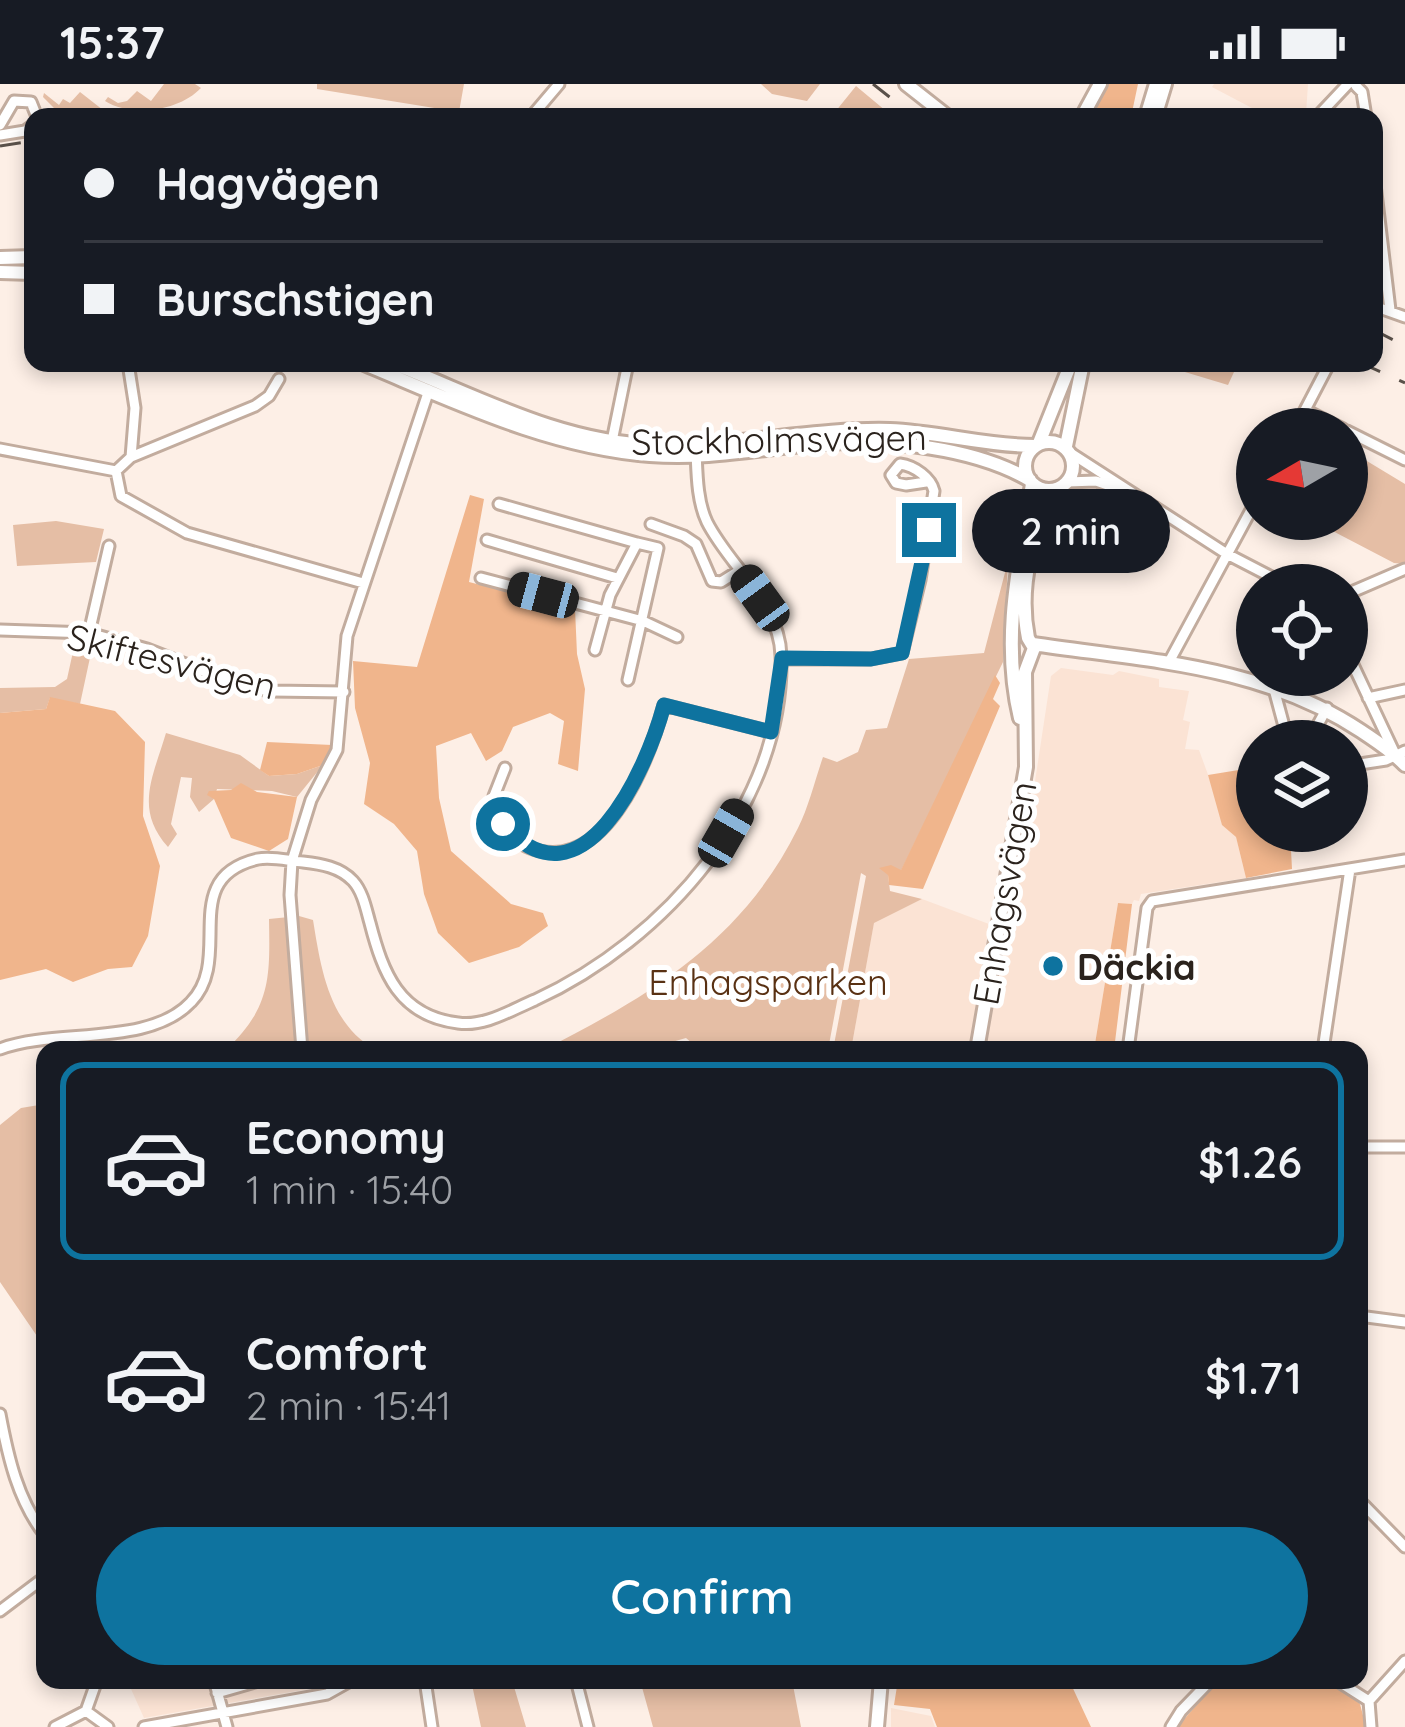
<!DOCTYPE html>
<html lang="en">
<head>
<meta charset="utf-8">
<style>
	:root { --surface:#171b24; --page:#242831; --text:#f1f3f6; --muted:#9ea1a6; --line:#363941; --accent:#0e739f }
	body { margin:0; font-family:Quicksand,sans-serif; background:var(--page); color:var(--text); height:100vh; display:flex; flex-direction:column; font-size:45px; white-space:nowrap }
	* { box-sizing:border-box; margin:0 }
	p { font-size:39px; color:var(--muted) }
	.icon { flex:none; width:66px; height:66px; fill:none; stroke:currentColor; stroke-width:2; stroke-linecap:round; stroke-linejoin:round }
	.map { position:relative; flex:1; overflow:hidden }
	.details { position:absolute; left:36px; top:957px; width:1332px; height:648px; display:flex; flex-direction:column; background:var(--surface); border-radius:24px; box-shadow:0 6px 18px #0003 }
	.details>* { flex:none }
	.hud { position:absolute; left:24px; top:24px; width:1359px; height:264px; border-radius:24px; box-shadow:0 6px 18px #0003; display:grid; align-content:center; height:264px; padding:0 60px; background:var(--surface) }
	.needle { width:78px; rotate:261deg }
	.fabs { position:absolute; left:1236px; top:324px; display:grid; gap:24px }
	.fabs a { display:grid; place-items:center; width:132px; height:132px; border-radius:50%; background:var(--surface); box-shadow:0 6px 18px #0003; font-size:60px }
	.end { position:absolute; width:54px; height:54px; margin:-27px; border:15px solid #0e739f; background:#fff; box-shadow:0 0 0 6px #fff }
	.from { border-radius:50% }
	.bubble { position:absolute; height:84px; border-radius:42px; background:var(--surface); box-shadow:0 6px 18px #0003; font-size:39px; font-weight:600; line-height:84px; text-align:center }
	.car { position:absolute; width:36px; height:72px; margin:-36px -18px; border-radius:15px; box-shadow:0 0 9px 3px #0007; background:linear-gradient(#222 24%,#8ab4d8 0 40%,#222 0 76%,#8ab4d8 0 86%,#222 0) }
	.hud b { display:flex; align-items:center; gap:42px; height:114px; font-size:45px }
	.hud b+b { border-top:3px solid var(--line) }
	.hud i { width:30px; height:30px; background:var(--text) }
	ul { padding:21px 0 0; list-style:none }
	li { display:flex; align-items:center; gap:36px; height:198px; margin:0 24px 18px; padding:0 36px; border:6px solid transparent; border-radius:24px }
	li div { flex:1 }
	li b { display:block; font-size:45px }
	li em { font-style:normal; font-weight:600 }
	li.active { border-color:var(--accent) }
	li>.icon { width:108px; height:108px; stroke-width:1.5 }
	.button { display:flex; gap:24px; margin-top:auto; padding:24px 60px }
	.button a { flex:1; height:138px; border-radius:72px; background:var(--accent); color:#fff; font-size:48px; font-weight:600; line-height:138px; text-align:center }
	.status { display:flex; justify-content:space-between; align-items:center; height:84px; padding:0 60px; background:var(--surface); direction:ltr }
	.status svg { height:33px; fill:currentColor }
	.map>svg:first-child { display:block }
</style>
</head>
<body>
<div class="status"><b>15:37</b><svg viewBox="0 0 49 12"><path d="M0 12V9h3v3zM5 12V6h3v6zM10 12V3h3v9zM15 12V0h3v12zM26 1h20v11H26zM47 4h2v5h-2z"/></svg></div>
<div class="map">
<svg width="1405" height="1643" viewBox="0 0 1405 1643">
	<rect width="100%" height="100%" fill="#fdefe6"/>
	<path fill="#fbe3d4" d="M 1214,0 L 1308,0 L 1306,30 L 1269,33 L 1212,3 Z
		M 1061,584 L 1113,591 L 1119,587 L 1159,595 L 1159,603 L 1189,607 L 1183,636 L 1190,638 L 1185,665 L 1199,666 L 1218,718 L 1222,740 L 1236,753 L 1246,794 L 1141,810 L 1139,817 L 1134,816 L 1132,820 L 1118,819 L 1094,966 L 983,966 L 1004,829 L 1034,704 L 1051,592 Z
		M 922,815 L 989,840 L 969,966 L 851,966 L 874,838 Z
		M 127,1596 L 336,1596 L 308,1605 L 144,1634 Z
		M 891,1624 L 931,1632 L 935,1643 L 891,1643 Z"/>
	<path fill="#e5bea5" d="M 164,0 L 195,0 L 201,4 C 179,27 132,34 105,17 L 108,13 L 118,19 L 127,17 L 137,7 L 151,17 Z
		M 317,0 L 464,0 L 459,28 L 317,5 Z
		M 761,0 L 820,0 L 807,17 L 772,10 Z
		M 856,2 L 892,32 L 831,33 Z
		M 80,8 L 103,26 L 56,26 L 43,13 L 44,9 L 59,21 L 63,15 L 70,19 Z
		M 1165,279 C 1175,279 1186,278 1196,280 C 1210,281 1220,289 1234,288 L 1228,301 L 1165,282 Z
		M 1347,365 L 1405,400 L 1405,480 L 1394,479 L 1325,443 L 1323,435 L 1347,435 L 1347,389 L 1352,379 L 1347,376 Z
		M 56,437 L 104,445 L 96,478 L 17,482 L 13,441 Z
		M 1008,477 L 1003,578 L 901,787 L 888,791 L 890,807 L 922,815 L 874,839 L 851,966 L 833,966 L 866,792 L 861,789 L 828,966 L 700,966 L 686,954 L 644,966 L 543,966 C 650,912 743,856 798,744 C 809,722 815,696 823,673 L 837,678 L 858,668 L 866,646 L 887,644 L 909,575 L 984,569 Z
		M 76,554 L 94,555 L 80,620 L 50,614 L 46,625 L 0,629 L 0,604 L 55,603 L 67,595 Z
		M 166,649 L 240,671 L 269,692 L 297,690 L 323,681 L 297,713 L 272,707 L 217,705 L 214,715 L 199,728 L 190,713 L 192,694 L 181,693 L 171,740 L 177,750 L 168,763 C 134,725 153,693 166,649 Z
		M 299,832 L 313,836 C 321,885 329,940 376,966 L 226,966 C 271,923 270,894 269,835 Z
		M 45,1020 L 45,1278 L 39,1255 L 0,1198 L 0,1041 L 21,1024 Z
		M 471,1596 L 512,1596 L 526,1643 L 481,1643 Z
		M 640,1596 L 792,1596 L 801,1643 L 653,1643 Z"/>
	<path fill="#f0b58c" d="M 1109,0 L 1138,0 L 1131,33 L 1087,33 Z
		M 470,411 L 484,415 L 469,498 L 575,525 L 577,570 L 585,605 L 578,687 L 558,680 L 564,637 L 550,629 L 513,643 L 502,667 L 486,677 L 471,649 L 436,662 L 439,714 L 451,767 L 511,820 L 543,829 L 548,842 L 519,863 L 469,879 L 438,849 L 424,810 L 417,767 L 394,740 L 364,720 L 370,679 L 355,624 L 353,577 L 417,583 Z
		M 995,591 L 1000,599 L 993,615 L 1000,622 L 923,805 L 889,801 L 888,791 L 879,784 L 891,781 L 901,786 Z
		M 50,613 L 115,627 L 145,658 L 143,732 L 160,782 L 148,852 L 132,883 L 108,885 L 73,898 L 46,885 L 0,896 L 0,629 L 46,625 Z
		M 267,658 L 332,661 L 323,681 L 297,690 L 269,692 L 260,686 Z
		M 1257,683 L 1257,747 L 1290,747 L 1292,785 L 1246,794 L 1236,753 L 1222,741 L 1208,691 Z
		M 241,699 L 257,708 L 297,713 L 288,755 L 269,767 L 231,754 L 214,715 L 207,711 L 209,707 L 231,706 Z
		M 1118,819 L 1132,820 L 1114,966 L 1094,966 Z
		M 898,1596 L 1069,1596 L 1091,1643 L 937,1643 L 930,1625 L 894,1621 Z
		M 1219,1596 L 1332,1596 L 1360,1620 L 1366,1643 L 1177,1643 Z"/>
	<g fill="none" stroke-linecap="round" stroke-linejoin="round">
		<g stroke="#c2ac9e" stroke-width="15">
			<path id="street" d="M 1356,2 L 1362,8 L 1366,33
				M 531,33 L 559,0
				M 1317,33 L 1348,0
				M 0,41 L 14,17 L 31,18 L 37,33
				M 0,51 L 25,47 L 33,41
				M 1374,92 L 1390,226
				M 1374,222 L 1405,233
				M 128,279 L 135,324 L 131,373
				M 1322,279 L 1328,282 L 1305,326 L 1343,345
				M 1295,345 L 1305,326
				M 1347,347 L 1405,376
				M 611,362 L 628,279
				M 0,365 L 116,387 L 131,373 L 255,322 L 269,312 L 279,295
				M 1069,368 L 1227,470 L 1287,501
				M 116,387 L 121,412 L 187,449 L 363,499
				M 1067,398 L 1096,397 L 1116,404
				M 499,420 L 637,459 L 610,511 L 595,566
				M 651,440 L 684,452 L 696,460 L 712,497 L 721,498 L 740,486
				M 487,456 L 617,494
				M 481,494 L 643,537 L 677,553
				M 1347,510 L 1405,485
				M 0,546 L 89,549 L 147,565 L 242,602 L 271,607 L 344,608
				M 89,549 L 109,462
				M 1347,568 L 1395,670
				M 782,575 L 871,575 L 902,569 L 920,496 L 934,407 C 931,394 915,382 900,380 L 891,391 L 896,399 L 906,401 L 926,398
				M 1169,578 L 1257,415
				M 628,596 L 658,464 L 637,459
				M 1274,605 L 1288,657
				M 1368,614 L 1405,606
				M 1309,657 L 1327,624
				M 1347,682 L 1386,676 L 1405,667
				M 505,684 L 494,712 C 496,733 509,756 530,764 C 605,793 649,675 664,621 L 771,648
				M 0,965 C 56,944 149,963 191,918 C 235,873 176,794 258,775 C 272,772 289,777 303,778 C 321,780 340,783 353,797 C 363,808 366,825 370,839 C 383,889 399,932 458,939 C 485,943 511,926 535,916 C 664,857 785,721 781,572 C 780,519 729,482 707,438 C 697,417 697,390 696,367
				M 302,966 L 290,811 L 292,777 L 311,716 L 337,666 L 347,552 L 429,306
				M 1128,966 L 1147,824 L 1152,817 L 1405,776
				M 1323,966 L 1350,785
				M 1359,1063 L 1405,1063
				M 1359,1232 L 1405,1238
				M 0,1330 C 8,1373 18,1417 45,1451
				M 1359,1416 L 1405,1463
				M 0,1527 L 45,1493
				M 214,1596 L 227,1643
				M 425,1596 L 432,1643
				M 576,1596 L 588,1643
				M 1336,1596 L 1369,1617
				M 217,1609 L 262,1596
				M 86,1627 L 97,1596
				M 55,1643 L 86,1627 L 108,1643
				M 144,1643 L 327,1610 L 352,1596
				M 1171,1643 L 1181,1627 L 1211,1596
				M 1371,1643 L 1369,1617 L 1405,1577"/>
		</g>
		<g stroke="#c2ac9e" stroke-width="18">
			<path id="secondary" d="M 906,0 L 948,33
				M 1082,33 L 1100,0
				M 1146,33 L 1156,0
				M 1155,33 L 1165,0
				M 0,174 L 33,173
				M 0,188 L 33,189
				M 362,279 C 456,318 548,363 650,371 C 709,376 766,363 824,359 C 889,355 973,363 1030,396
				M 392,279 C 477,312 559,358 652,361 C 732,364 810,344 890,346 C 939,348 986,362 1035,362
				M1025 382a24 24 0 1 1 48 0a24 24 0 1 1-48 0Z
				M 1039,359 L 1071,279
				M 1066,362 L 1083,279
				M 1028,554 C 1018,504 1031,445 1061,403
				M 1033,560 C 1147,577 1262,581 1361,647 C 1377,658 1392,667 1405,681
				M 1020,634 C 1001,555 1019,479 1032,400
				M 977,966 L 1026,683 L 1025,588 L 1034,564 L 1028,554
				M 877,1643 L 881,1596"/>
		</g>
		<use href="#street" stroke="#fff" stroke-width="9"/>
		<use href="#secondary" stroke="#fff" stroke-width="12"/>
		<path stroke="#5a514a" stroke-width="3" stroke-dasharray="21 21" stroke-linecap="butt" d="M 873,0 L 915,33
			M 0,62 L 33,57
			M 1374,246 L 1405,262
			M 1361,279 L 1405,299"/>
	</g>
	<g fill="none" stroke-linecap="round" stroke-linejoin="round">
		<path stroke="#0e739f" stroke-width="15" d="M 503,740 C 582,832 647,685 664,621 L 771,648 L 782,574 L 871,575 L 902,569 L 929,446"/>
	</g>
	<circle fill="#0e739f" stroke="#fff" stroke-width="4.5" cx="1053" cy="882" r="12"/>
	<g text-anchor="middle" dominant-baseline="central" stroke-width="10" stroke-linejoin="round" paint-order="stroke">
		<g font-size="36" fill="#2b231d" stroke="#fff">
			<text transform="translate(779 355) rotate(-1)">Stockholmsvägen</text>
			<text transform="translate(172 577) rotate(14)">Skiftesvägen</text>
			<text transform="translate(1004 809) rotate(-80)">Enhagsvägen</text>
		</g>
		<g font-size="36" font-weight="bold" fill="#2b231d" stroke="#fff" text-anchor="start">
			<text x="1077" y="882">Däckia</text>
		</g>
		<g font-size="36" fill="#593113" stroke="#fff">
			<text x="768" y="897">Enhagsparken</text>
		</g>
	</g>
</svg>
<div class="fabs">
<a><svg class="needle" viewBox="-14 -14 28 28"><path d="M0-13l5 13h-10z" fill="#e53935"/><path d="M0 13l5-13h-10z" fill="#9ea1a6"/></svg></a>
<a><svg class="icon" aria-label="locate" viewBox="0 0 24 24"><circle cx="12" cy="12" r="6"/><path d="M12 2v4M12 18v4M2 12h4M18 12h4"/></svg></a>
<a><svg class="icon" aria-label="layers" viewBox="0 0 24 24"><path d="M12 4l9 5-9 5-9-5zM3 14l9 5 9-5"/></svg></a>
</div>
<i class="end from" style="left:503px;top:740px"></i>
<i class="end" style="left:929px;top:446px"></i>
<div class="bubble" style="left:972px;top:405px;width:198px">2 min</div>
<i class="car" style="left:543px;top:511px;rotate:285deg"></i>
<i class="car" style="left:760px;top:514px;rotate:324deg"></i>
<i class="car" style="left:726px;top:749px;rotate:30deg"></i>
<div class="hud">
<b><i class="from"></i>Hagvägen</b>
<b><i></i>Burschstigen</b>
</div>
<section class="details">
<ul>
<li class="active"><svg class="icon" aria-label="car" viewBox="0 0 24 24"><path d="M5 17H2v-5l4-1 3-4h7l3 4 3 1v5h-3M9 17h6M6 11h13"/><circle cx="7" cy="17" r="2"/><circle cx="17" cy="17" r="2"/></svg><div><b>Economy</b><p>1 min · 15:40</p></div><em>$1.26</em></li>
<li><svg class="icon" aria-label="car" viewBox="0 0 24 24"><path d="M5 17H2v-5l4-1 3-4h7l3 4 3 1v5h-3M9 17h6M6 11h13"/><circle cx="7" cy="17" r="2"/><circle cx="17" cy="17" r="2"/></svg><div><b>Comfort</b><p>2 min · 15:41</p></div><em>$1.71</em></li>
</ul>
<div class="button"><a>Confirm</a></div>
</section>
</div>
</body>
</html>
